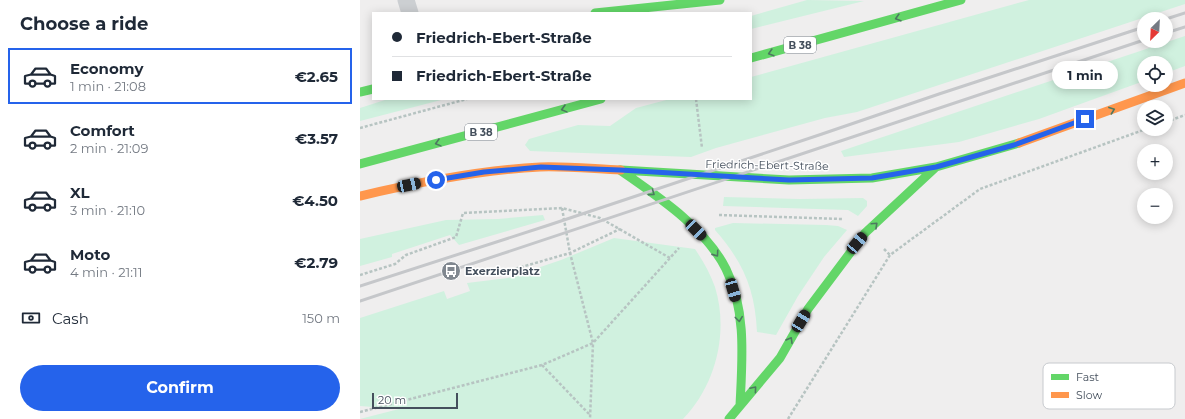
<!DOCTYPE html>
<html lang="en">
<head>
<meta charset="utf-8">
<style>
	:root { --surface:#fff; --page:#f2f2f3; --text:#1f2937; --muted:#747a83; --line:#e0e1e3; --accent:#2563eb }
	body { margin:0; font-family:Montserrat,sans-serif; background:var(--page); color:var(--text); height:100vh; display:flex; flex-direction:column; font-size:15px; white-space:nowrap }
	* { box-sizing:border-box; margin:0 }
	p { font-size:13px; color:var(--muted) }
	.icon { flex:none; width:22px; height:22px; fill:none; stroke:currentColor; stroke-width:2; stroke-linecap:round; stroke-linejoin:round }
	.map { position:relative; flex:1; overflow:hidden }
	.side { display:flex; flex-direction:column; background:var(--surface); width:360px }
	.side>* { flex:none }
	.banner { position:absolute; left:12px; top:12px; width:380px; height:88px; border-radius:0px; box-shadow:0 2px 10px #0003; display:grid; align-content:center; height:88px; padding:0 20px; background:var(--surface) }
	.needle { width:26px; rotate:204deg }
	.tools { position:absolute; left:777px; top:12px; display:grid; gap:8px }
	.tools a { display:grid; place-items:center; width:36px; height:36px; border-radius:50%; background:var(--surface); box-shadow:0 2px 10px #0003; font-size:20px }
	.scale { position:absolute; left:12px; bottom:10px; width:86px; box-sizing:border-box; padding-left:4px; border:2px solid #444f5c; border-top:0; font-size:11px; line-height:14px; white-space:nowrap; color:#444f5c; -webkit-text-stroke:3px #fff; paint-order:stroke }
	.end { position:absolute; width:18px; height:18px; margin:-9px; border:5px solid #2563eb; background:#fff; box-shadow:0 0 0 2px #fff }
	.from { border-radius:50% }
	.bubble { position:absolute; height:28px; border-radius:14px; background:var(--surface); box-shadow:0 2px 10px #0003; font-size:13px; font-weight:700; line-height:28px; text-align:center }
	.car { position:absolute; width:12px; height:24px; margin:-12px -6px; border-radius:5px; box-shadow:0 0 3px 1px #0007; background:linear-gradient(#222 24%,#8ab4d8 0 40%,#222 0 76%,#8ab4d8 0 86%,#222 0) }
	.banner b { display:flex; align-items:center; gap:14px; height:38px; font-size:15px }
	.banner b+b { border-top:1px solid var(--line) }
	.banner i { width:10px; height:10px; background:var(--text) }
	ul { padding:0; list-style:none }
	li { display:flex; align-items:center; gap:12px; height:56px; margin:0 8px 6px; padding:0 12px; border:2px solid transparent; border-radius:0px }
	li div { flex:1 }
	li b { display:block; font-size:15px }
	li em { font-style:normal; font-weight:700 }
	li.selected { border-color:var(--accent) }
	li>.icon { width:36px; height:36px; stroke-width:1.5 }
	h2 { padding:0 20px; font-size:18px; line-height:48px }
	.pay { display:flex; align-items:center; gap:10px; height:44px; padding:0 20px; font-size:15px }
	.pay p { margin-inline-start:auto }
	.cta { display:flex; gap:8px; margin-top:auto; padding:8px 20px }
	.cta a { flex:1; height:46px; border-radius:24px; background:var(--accent); color:#fff; font-size:16px; font-weight:700; line-height:46px; text-align:center }
	main { display:flex; flex:1; min-height:0 }
	.map>svg:first-child { display:block }
</style>
</head>
<body>
<main>
<section class="side">
<h2>Choose a ride</h2>
<ul>
<li class="selected"><svg class="icon" aria-label="car" viewBox="0 0 24 24"><path d="M5 17H2v-5l4-1 3-4h7l3 4 3 1v5h-3M9 17h6M6 11h13"/><circle cx="7" cy="17" r="2"/><circle cx="17" cy="17" r="2"/></svg><div><b>Economy</b><p>1 min · 21:08</p></div><em>€2.65</em></li>
<li><svg class="icon" aria-label="car" viewBox="0 0 24 24"><path d="M5 17H2v-5l4-1 3-4h7l3 4 3 1v5h-3M9 17h6M6 11h13"/><circle cx="7" cy="17" r="2"/><circle cx="17" cy="17" r="2"/></svg><div><b>Comfort</b><p>2 min · 21:09</p></div><em>€3.57</em></li>
<li><svg class="icon" aria-label="car" viewBox="0 0 24 24"><path d="M5 17H2v-5l4-1 3-4h7l3 4 3 1v5h-3M9 17h6M6 11h13"/><circle cx="7" cy="17" r="2"/><circle cx="17" cy="17" r="2"/></svg><div><b>XL</b><p>3 min · 21:10</p></div><em>€4.50</em></li>
<li><svg class="icon" aria-label="car" viewBox="0 0 24 24"><path d="M5 17H2v-5l4-1 3-4h7l3 4 3 1v5h-3M9 17h6M6 11h13"/><circle cx="7" cy="17" r="2"/><circle cx="17" cy="17" r="2"/></svg><div><b>Moto</b><p>4 min · 21:11</p></div><em>€2.79</em></li>
</ul>
<div class="pay"><svg class="icon" aria-label="cash" viewBox="0 0 24 24"><path d="M3 7h18v10H3z"/><circle cx="12" cy="12" r="2"/></svg>Cash<p>150 m</p></div>
<div class="cta"><a>Confirm</a></div>
</section>
<div class="map">
<svg width="825" height="419" viewBox="0 0 825 419">
	<rect width="100%" height="100%" fill="#efeeee"/>
	<path fill="#d0f1df" d="M 447,0 L 504,1 L 391,29 L 391,16 Z
		M 669,0 L 825,0 L 825,4 L 497,112 L 465,118 L 356,148 L 331,157 L 170,151 L 165,145 L 169,139 L 218,125 L 250,126 L 276,108 L 310,99 L 391,99 L 391,77 Z
		M 825,36 L 825,66 L 806,73 L 806,63 L 784,63 L 784,81 L 679,119 L 599,142 L 484,157 L 481,151 Z
		M 28,99 L 85,99 L 0,121 L 0,108 Z
		M 364,197 L 440,199 L 503,198 L 507,201 L 507,206 L 498,216 L 488,210 L 363,206 Z
		M 183,215 L 185,220 L 99,245 L 90,235 L 32,254 L 32,257 L 0,266 L 0,239 L 86,220 L 138,219 Z
		M 373,223 L 466,225 L 478,226 L 487,230 L 464,257 L 438,296 L 416,335 L 397,332 C 395,289 383,262 355,230 L 355,228 Z
		M 254,238 L 335,249 C 343,261 350,273 355,287 C 369,332 356,385 323,419 L 0,419 L 39,409 L 0,406 L 0,318 L 84,291 L 87,299 L 110,291 L 107,283 L 148,278 L 201,260 Z"/>
	<g fill="none" stroke-linecap="round" stroke-linejoin="round">
		<path stroke="#b7c4c2" stroke-width="2.5" stroke-dasharray="3 2" stroke-linecap="butt" d="M 336,99 L 342,148
			M 806,122 L 825,115
			M 0,128 L 107,99
			M 202,208 L 210,253 L 233,343 L 230,419
			M 359,215 L 482,219
			M 524,249 L 530,255
			M 151,270 L 210,253 L 260,229
			M 0,275 L 35,264 L 46,255 L 96,237 L 103,213 L 202,208 L 240,218 L 310,258
			M 182,365 L 229,414
			M 0,412 L 182,365 L 233,343 L 319,248
			M 428,419 L 530,255 L 620,189 L 786,129"/>
		<path stroke="#cccfd2" stroke-width="17" d="M 46,0 L 50,13"/>
		<path stroke="#63d668" stroke-width="9" d="M 235,13 L 360,0
			M 391,58 L 601,0
			M 0,92 L 13,89
			M 0,164 L 241,99
			M 260,170 C 297,196 345,227 366,269 C 387,311 382,361 380,406
			M 261,170 L 429,180 L 512,178 L 576,167 L 659,143
			M 369,419 L 420,358 L 448,309 L 505,233 L 576,167"/>
		<path stroke="#ff974d" stroke-width="9" d="M 659,143 L 825,83
			M 0,196 C 59,182 119,170 180,167 C 205,166 235,169 261,170"/>
		<path stroke="#c5c7ca" stroke-width="3" d="M 806,19 L 825,13
			M 806,33 L 825,27
			M 0,286 L 189,225 L 462,134 L 579,94 L 784,27
			M 0,301 L 784,40"/>
	</g>
	<defs><path id="oneway-chevron" d="M-2-3.5L2.5 0L-2 3.5" fill="none" stroke-width="1.6" stroke-linecap="round" stroke-linejoin="round"/></defs>
	<g stroke="#4d7860">
		<use href="#oneway-chevron" transform="translate(538 18) rotate(164)"/>
		<use href="#oneway-chevron" transform="translate(411 53) rotate(164)"/>
		<use href="#oneway-chevron" transform="translate(204 109) rotate(165)"/>
		<use href="#oneway-chevron" transform="translate(752 110) rotate(-20)"/>
		<use href="#oneway-chevron" transform="translate(78 143) rotate(165)"/>
		<use href="#oneway-chevron" transform="translate(292 193) rotate(36)"/>
		<use href="#oneway-chevron" transform="translate(515 225) rotate(-43)"/>
		<use href="#oneway-chevron" transform="translate(356 254) rotate(55)"/>
		<use href="#oneway-chevron" transform="translate(379 319) rotate(83)"/>
		<use href="#oneway-chevron" transform="translate(430 340) rotate(-60)"/>
		<use href="#oneway-chevron" transform="translate(394 389) rotate(-50)"/>
	</g>
	<g fill="none" stroke-linecap="round" stroke-linejoin="round">
		<path stroke="#2563eb" stroke-width="5" d="M 76,180 L 124,172 L 181,167 L 260,170 L 429,180 L 512,178 L 576,167 L 654,145 L 725,119"/>
	</g>
	<defs>
		<g id="bus-disc" transform="scale(1)"><circle r="9.5" fill="#80878f" stroke="#fff"/><path d="M-5-6H5V4H4V6H2V4H-2V6H-4V4H-5ZM-3.5-4V0h7V-4ZM-3.5 1.2v1.5H-2V1.2ZM2 1.2v1.5H3.5V1.2Z" fill="#fff"/></g>
	</defs>
	<g fill-rule="evenodd">
		<use href="#bus-disc" x="91" y="271"/>
	</g>
	<g text-anchor="middle" dominant-baseline="central" stroke-width="3" stroke-linejoin="round" paint-order="stroke">
		<g fill="#fff" stroke="#7c848d" stroke-width="1">
			<rect x="424" y="37" width="32" height="16" rx="3"/>
			<rect x="105" y="124" width="32" height="16" rx="3"/>
		</g>
		<g font-size="10" font-weight="bold" fill="#444f5c">
			<text x="440" y="45">B 38</text>
			<text x="121" y="132">B 38</text>
		</g>
		<g font-size="11" fill="#444f5c" stroke="#fff">
			<text transform="translate(407 165) rotate(1)">Friedrich-Ebert-Straße</text>
		</g>
		<g font-size="11" font-weight="bold" fill="#444f5c" stroke="#fff" text-anchor="start">
			<text x="105" y="271">Exerzierplatz</text>
		</g>
	</g>
	<rect x="683" y="363" width="132" height="46" rx="6" fill="#fff" stroke="#c7cace" stroke-width="1"/>
	<rect x="691" y="374" width="18" height="6" fill="#63d668"/>
	<rect x="691" y="392" width="18" height="6" fill="#ff974d"/>
	<g font-size="11" fill="#444f5c">
		<text x="716" y="381">Fast</text>
		<text x="716" y="399">Slow</text>
	</g>
</svg>
<div class="tools">
<a><svg class="needle" viewBox="-14 -14 28 28"><path d="M0-13l5 13h-10z" fill="#e53935"/><path d="M0 13l5-13h-10z" fill="#747a83"/></svg></a>
<a><svg class="icon" aria-label="locate" viewBox="0 0 24 24"><circle cx="12" cy="12" r="6"/><path d="M12 2v4M12 18v4M2 12h4M18 12h4"/></svg></a>
<a><svg class="icon" aria-label="layers" viewBox="0 0 24 24"><path d="M12 4l9 5-9 5-9-5zM3 14l9 5 9-5"/></svg></a>
<a>+</a>
<a>−</a>
</div>
<div class="scale">20 m</div>
<i class="end from" style="left:76px;top:180px"></i>
<i class="end" style="left:725px;top:119px"></i>
<div class="bubble" style="left:692px;top:61px;width:66px">1 min</div>
<i class="car" style="left:49px;top:185px;rotate:78deg"></i>
<i class="car" style="left:336px;top:230px;rotate:135deg"></i>
<i class="car" style="left:497px;top:243px;rotate:40deg"></i>
<i class="car" style="left:373px;top:290px;rotate:164deg"></i>
<i class="car" style="left:441px;top:321px;rotate:31deg"></i>
<div class="banner">
<b><i class="from"></i>Friedrich-Ebert-Straße</b>
<b><i></i>Friedrich-Ebert-Straße</b>
</div>
</div>
</main>
</body>
</html>
